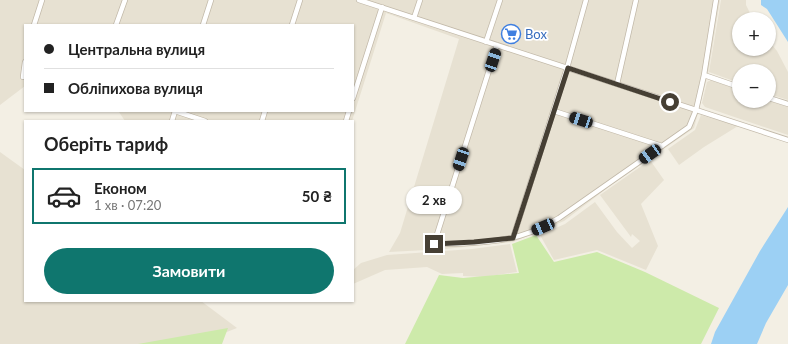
<!DOCTYPE html>
<html lang="uk">
<head>
<meta charset="utf-8">
<style>
	:root { --surface:#fff; --page:#f6f6f6; --text:#222; --muted:#767676; --line:#e0e0e0; --accent:#0f766e }
	body { margin:0; font-family:Lato,sans-serif; background:var(--page); color:var(--text); height:100vh; display:flex; flex-direction:column; font-size:15px; white-space:nowrap }
	* { box-sizing:border-box; margin:0 }
	p { font-size:13px; color:var(--muted) }
	.icon { flex:none; width:22px; height:22px; fill:none; stroke:currentColor; stroke-width:2; stroke-linecap:round; stroke-linejoin:round }
	.map { position:relative; flex:1; overflow:hidden }
	.side { position:absolute; left:24px; top:120px; width:330px; height:182px; display:flex; flex-direction:column; background:var(--surface); border-radius:0px; box-shadow:0 1px 3px #0004 }
	.side>* { flex:none }
	.hud { position:absolute; left:24px; top:24px; width:330px; height:88px; border-radius:0px; box-shadow:0 1px 3px #0004; display:grid; align-content:center; height:88px; padding:0 20px; background:var(--surface) }
	.fabs { position:absolute; left:732px; top:12px; display:grid; gap:8px }
	.fabs a { display:grid; place-items:center; width:44px; height:44px; border-radius:50%; background:var(--surface); box-shadow:0 1px 3px #0004; font-size:20px }
	.end { position:absolute; width:18px; height:18px; margin:-9px; border:5px solid #463f34; background:#fff; box-shadow:0 0 0 2px #fff }
	.from { border-radius:50% }
	.bubble { position:absolute; height:28px; border-radius:14px; background:var(--surface); box-shadow:0 1px 3px #0004; font-size:13px; font-weight:700; line-height:28px; text-align:center }
	.car { position:absolute; width:12px; height:24px; margin:-12px -6px; border-radius:5px; box-shadow:0 0 3px 1px #0007; background:linear-gradient(#222 24%,#8ab4d8 0 40%,#222 0 76%,#8ab4d8 0 86%,#222 0) }
	.hud b { display:flex; align-items:center; gap:14px; height:38px; font-size:15px }
	.hud b+b { border-top:1px solid var(--line) }
	.hud i { width:10px; height:10px; background:var(--text) }
	ul { padding:0; list-style:none }
	li { display:flex; align-items:center; gap:12px; height:56px; margin:0 8px 6px; padding:0 12px; border:2px solid transparent; border-radius:0px }
	li div { flex:1 }
	li b { display:block; font-size:15px }
	li em { font-style:normal; font-weight:700 }
	li.current { border-color:var(--accent) }
	li>.icon { width:36px; height:36px; stroke-width:1.5 }
	h2 { padding:0 20px; font-size:18px; line-height:48px }
	.primary-button { display:flex; gap:8px; margin-top:auto; padding:8px 20px }
	.primary-button a { flex:1; height:46px; border-radius:24px; background:var(--accent); color:#fff; font-size:16px; font-weight:700; line-height:46px; text-align:center }
	.map>svg:first-child { display:block }
</style>
</head>
<body>
<div class="map">
<svg width="788" height="344" viewBox="0 0 788 344">
	<rect width="100%" height="100%" fill="#f3efe4"/>
	<path fill="#e7e1d2" d="M 0,0 L 720,0 L 708,74 L 694,128 L 610,186 L 564,221 L 513,242 L 445,249 L 389,252 L 400,233 L 459,39 L 386,13 L 352,121 L 125,121 L 119,112 L 116,111 L 353,111 L 353,25 L 25,25 L 25,86 L 0,105 Z
		M 721,0 L 746,0 L 746,5 L 753,19 L 739,19 L 739,49 L 769,49 L 769,41 L 777,51 L 788,72 L 788,100 L 769,94 L 769,71 L 739,71 L 739,83 L 709,72 Z
		M 711,80 L 739,90 L 739,101 L 769,101 L 769,100 L 788,107 L 788,135 L 705,107 L 702,103 L 707,82 Z
		M 701,115 L 738,126 L 704,147 L 679,165 L 668,149 L 695,130 Z
		M 0,152 L 25,170 L 25,301 L 201,301 L 237,328 L 196,344 L 0,344 Z
		M 650,160 L 664,180 L 641,204 L 658,246 L 646,270 L 597,250 L 554,260 L 540,235 L 565,224 L 595,202 L 617,232 L 632,248 L 640,241 L 632,234 L 631,237 L 600,195 Z
		M 510,244 L 517,272 L 484,277 L 463,276 L 463,273 L 442,274 L 427,267 L 385,270 L 353,284 L 353,270 L 361,263 L 387,255 L 472,249 Z"/>
	<path fill="#cdeaaa" d="M 536,235 L 554,262 L 597,252 L 645,272 L 719,308 L 701,344 L 405,344 L 439,275 L 463,278 L 519,273 L 512,244 Z
		M 228,328 L 222,344 L 138,344 Z"/>
	<path fill="#9cd0f4" d="M 761,0 L 788,0 L 788,42 L 767,9 L 761,5 Z
		M 788,207 L 788,285 L 766,323 L 757,344 L 711,344 L 715,332 L 760,251 Z"/>
	<g fill="none" stroke-linecap="round" stroke-linejoin="round">
		<g stroke="#c2b9a9" stroke-width="6">
			<path id="minor" d="M 359,0 L 788,140
				M 414,18 L 420,0
				M 34,25 L 42,0
				M 116,25 L 125,0
				M 203,25 L 211,0
				M 292,25 L 300,0
				M 486,42 L 500,0
				M 497,45 L 434,244 C 465,244 503,243 531,232 C 541,228 550,223 559,218 L 689,127 L 696,110 L 704,75 L 716,0
				M 704,75 L 739,87
				M 23,77 L 25,62
				M 617,84 L 636,0
				M 353,98 L 382,7
				M 769,98 L 788,104
				M 175,111 L 205,121
				M 554,111 L 662,146
				M 172,121 L 175,111
				M 262,121 L 265,111
				M 346,121 L 349,111
				M 513,238 L 567,68 L 586,0"/>
		</g>
		<use href="#minor" stroke="#fff" stroke-width="4.5"/>
	</g>
	<g fill="none" stroke-linecap="round" stroke-linejoin="round">
		<path stroke="#463f34" stroke-width="5" d="M 434,244 L 474,242 L 513,238 L 568,68 L 670,102"/>
	</g>
	<defs>
		<g id="supermarket-ring" transform="scale(1)"><circle r="9.5" fill="#fff" stroke="#3f7fe0" stroke-width="1.5"/><path d="M-6-5.5h2.5l.6 2H6L4.5 2H-2.5L-4.4-4H-6ZM-1.5 3.2a1.3 1.3 0 1 0 .1 0ZM3 3.2a1.3 1.3 0 1 0 .1 0Z" fill="#3f7fe0"/></g>
	</defs>
	<g fill-rule="evenodd">
		<use href="#supermarket-ring" x="511" y="34"/>
	</g>
	<g text-anchor="middle" dominant-baseline="central" stroke-width="3.5" stroke-linejoin="round" paint-order="stroke">
		<g font-size="13" fill="#366cbe" stroke="#fff" text-anchor="start">
			<text x="525" y="34">Box</text>
		</g>
	</g>
</svg>
<div class="fabs">
<a>+</a>
<a>−</a>
</div>
<i class="end from" style="left:670px;top:102px"></i>
<i class="end" style="left:434px;top:244px"></i>
<div class="bubble" style="left:406px;top:186px;width:56px">2 хв</div>
<i class="car" style="left:493px;top:60px;rotate:18deg"></i>
<i class="car" style="left:581px;top:120px;rotate:288deg"></i>
<i class="car" style="left:650px;top:154px;rotate:235deg"></i>
<i class="car" style="left:461px;top:159px;rotate:198deg"></i>
<i class="car" style="left:543px;top:227px;rotate:247deg"></i>
<div class="hud">
<b><i class="from"></i>Центральна вулиця</b>
<b><i></i>Обліпихова вулиця</b>
</div>
<section class="side">
<h2>Оберіть тариф</h2>
<ul>
<li class="current"><svg class="icon" aria-label="car" viewBox="0 0 24 24"><path d="M5 17H2v-5l4-1 3-4h7l3 4 3 1v5h-3M9 17h6M6 11h13"/><circle cx="7" cy="17" r="2"/><circle cx="17" cy="17" r="2"/></svg><div><b>Економ</b><p>1 хв · 07:20</p></div><em>50 ₴</em></li>
</ul>
<div class="primary-button"><a>Замовити</a></div>
</section>
</div>
</body>
</html>
